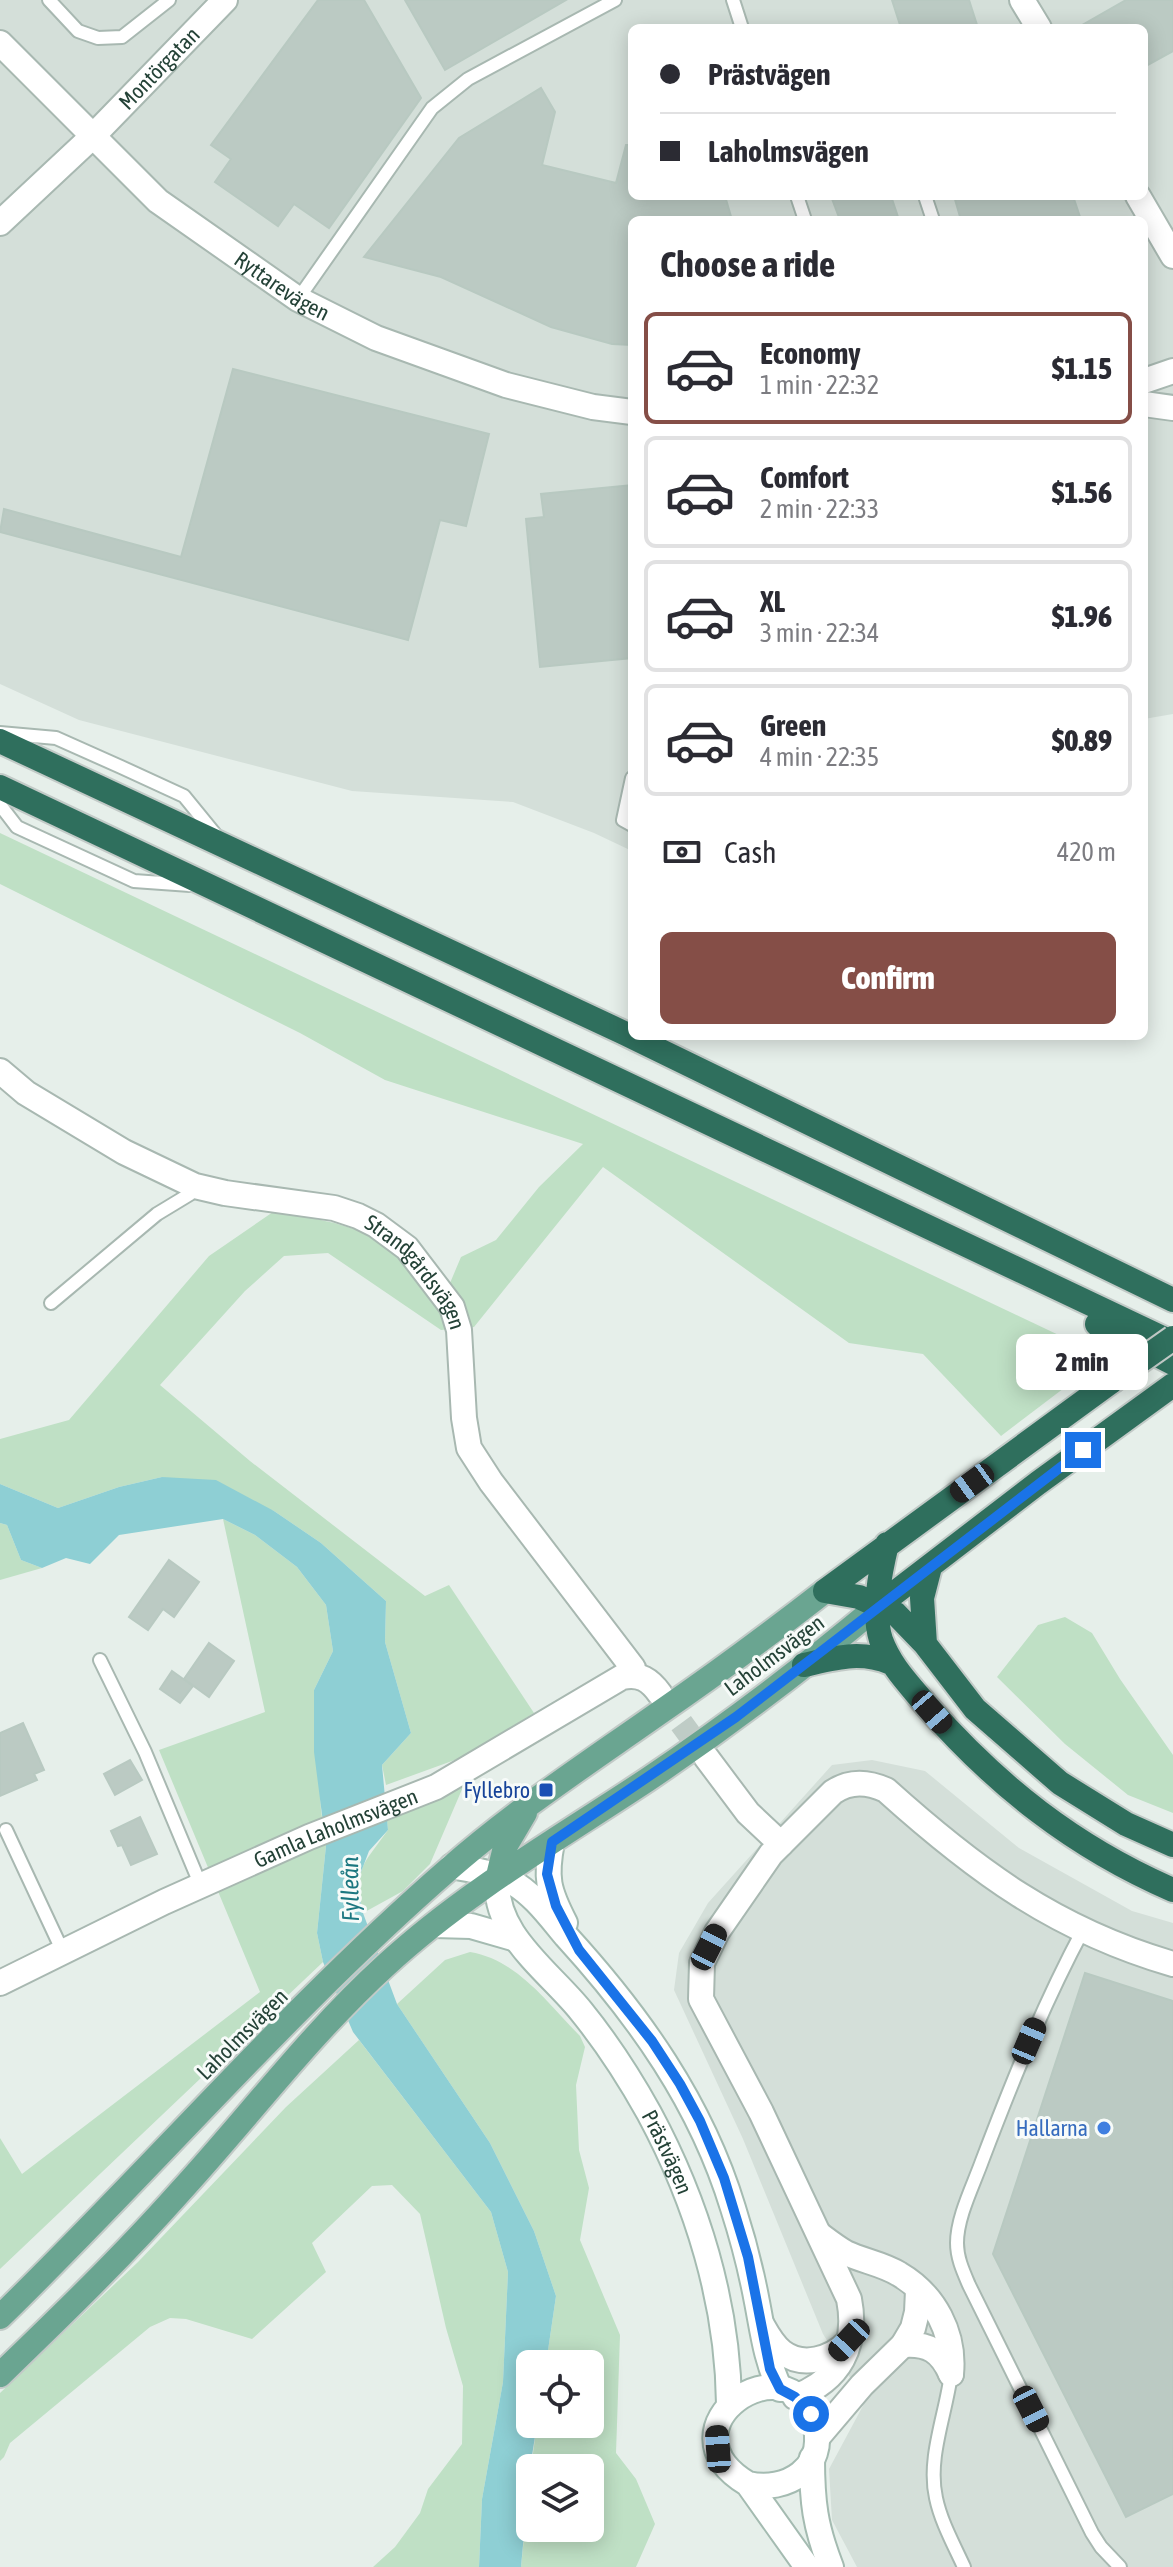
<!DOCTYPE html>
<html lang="en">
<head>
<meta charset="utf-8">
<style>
	:root { --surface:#fff; --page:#f7f7f7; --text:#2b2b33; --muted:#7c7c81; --line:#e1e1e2; --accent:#854e47 }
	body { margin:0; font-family:"Asap Condensed",sans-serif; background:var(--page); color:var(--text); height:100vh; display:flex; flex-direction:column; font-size:30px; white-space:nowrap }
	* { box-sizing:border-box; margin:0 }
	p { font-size:26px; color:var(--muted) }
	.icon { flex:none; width:44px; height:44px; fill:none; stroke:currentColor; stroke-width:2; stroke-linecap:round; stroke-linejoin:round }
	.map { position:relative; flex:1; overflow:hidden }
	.panel { position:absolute; left:628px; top:216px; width:520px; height:824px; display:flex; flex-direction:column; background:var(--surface); border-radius:12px; box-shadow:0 4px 20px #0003 }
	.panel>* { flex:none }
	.guide { position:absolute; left:628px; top:24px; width:520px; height:176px; border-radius:12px; box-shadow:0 4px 20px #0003; display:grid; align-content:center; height:176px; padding:0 32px; background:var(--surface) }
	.controls { position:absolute; left:516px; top:2350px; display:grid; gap:16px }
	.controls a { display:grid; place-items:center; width:88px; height:88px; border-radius:12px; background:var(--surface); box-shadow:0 4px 20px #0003; font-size:40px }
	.end { position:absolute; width:36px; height:36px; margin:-18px; border:10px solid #1a73e8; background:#fff; box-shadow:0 0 0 4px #fff }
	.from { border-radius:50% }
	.bubble { position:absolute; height:56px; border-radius:12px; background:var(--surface); box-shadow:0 4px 20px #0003; font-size:26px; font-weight:800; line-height:56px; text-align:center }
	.car { position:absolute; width:24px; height:48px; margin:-24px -12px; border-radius:10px; box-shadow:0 0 6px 2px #0007; background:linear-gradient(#222 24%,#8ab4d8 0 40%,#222 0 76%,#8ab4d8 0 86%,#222 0) }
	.guide b { display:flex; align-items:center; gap:28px; height:76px; font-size:30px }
	.guide b+b { border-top:2px solid var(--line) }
	.guide i { width:20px; height:20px; background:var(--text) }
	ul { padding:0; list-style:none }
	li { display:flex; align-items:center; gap:24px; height:112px; margin:0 16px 12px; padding:0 16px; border:4px solid var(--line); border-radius:12px }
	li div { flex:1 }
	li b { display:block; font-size:30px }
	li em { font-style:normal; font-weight:800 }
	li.active { border-color:var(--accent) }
	li>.icon { width:72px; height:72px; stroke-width:1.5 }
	h2 { padding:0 32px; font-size:36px; line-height:96px }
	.pay { display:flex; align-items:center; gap:20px; height:88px; padding:0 32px; font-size:30px }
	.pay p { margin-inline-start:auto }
	.button { display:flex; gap:16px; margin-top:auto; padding:16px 32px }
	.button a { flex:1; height:92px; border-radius:12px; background:var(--accent); color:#fff; font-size:32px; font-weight:800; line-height:92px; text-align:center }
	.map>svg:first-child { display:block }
</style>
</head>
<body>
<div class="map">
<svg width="1173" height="2567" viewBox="0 0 1173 2567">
	<rect width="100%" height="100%" fill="#e6efea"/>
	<path fill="#d4dfd9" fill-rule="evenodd" d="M 0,0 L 1173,0 L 1173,714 L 1144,719 L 1144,220 L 632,220 L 632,851 L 594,833 L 513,802 L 352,791 L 79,720 L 0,684 ZM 632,28 L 1144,28 L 1144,196 L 632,196 Z
		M 872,1760 L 925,1771 L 1019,1848 L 1132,1911 L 1173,1923 L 1173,2567 L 857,2567 L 832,2520 L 829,2469 L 865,2402 L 823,2334 L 743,2139 L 674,1990 L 679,1953 L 708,1903 L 832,1765 Z"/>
	<path fill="#bfe0c5" d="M 0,833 L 1105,1357 L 1001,1436 L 923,1354 L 849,1343 L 603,1167 L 474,1327 L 441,1330 L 328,1253 L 284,1256 L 245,1291 L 160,1385 L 250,1461 L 425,1596 L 449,1585 L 534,1713 L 463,1757 L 386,1785 L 382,1765 L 411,1733 L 385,1642 L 386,1601 L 321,1543 L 274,1511 L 162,1477 L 119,1487 L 58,1508 L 0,1484 L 0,1439 L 69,1420 L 209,1256 L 273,1212 C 320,1219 366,1225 403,1257 C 418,1269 428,1293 439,1309 L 461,1257 L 496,1240 L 539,1187 L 583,1144 L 385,1080 L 300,1033 L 0,884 Z
		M 223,1519 L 255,1535 L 297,1567 L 326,1605 L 333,1651 L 314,1690 L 321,1810 L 326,1846 L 317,1933 L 323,1962 L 0,2269 L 0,2138 L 22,2174 L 260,1992 L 159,1750 L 265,1712 Z
		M 0,1523 L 7,1525 L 21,1560 L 42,1568 L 0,1580 Z
		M 1065,1617 L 1092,1633 L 1120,1679 L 1173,1755 L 1173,1813 L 1128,1795 L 1065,1744 L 997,1677 L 1038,1625 Z
		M 463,1787 L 430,1864 L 403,1891 L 363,1913 C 353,1868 364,1864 388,1830 L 387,1821 Z
		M 470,1952 C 518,1960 547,2003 580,2036 L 585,2047 L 576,2085 L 579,2150 L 589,2188 L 580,2240 L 620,2335 L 616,2453 L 636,2479 L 655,2524 L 636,2567 L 521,2567 L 530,2478 L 530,2528 L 590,2528 L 590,2468 L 531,2468 L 537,2424 L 590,2424 L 590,2364 L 546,2364 L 556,2296 L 534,2231 L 490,2143 L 397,2004 L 445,1960 Z
		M 359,2040 L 491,2212 L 508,2272 L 503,2382 L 482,2499 L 479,2567 L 373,2567 L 395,2547 L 420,2513 L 428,2489 L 462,2444 L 463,2386 L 446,2328 L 420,2214 L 392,2185 L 372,2186 L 312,2243 L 326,2272 L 252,2339 L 186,2319 L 170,2318 L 150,2327 L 10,2443 L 4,2457 L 0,2461 L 0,2393 L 138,2262 L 286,2107 Z"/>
	<path fill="#8ecfd4" d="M 162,1477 L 216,1480 L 274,1511 L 321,1543 L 386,1601 L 385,1642 L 411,1733 L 382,1765 L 388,1830 L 369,1851 L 361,1872 L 358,1891 L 363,1913 L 397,2004 L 490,2143 L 534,2231 L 556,2296 L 546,2364 L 530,2364 L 530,2424 L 537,2424 L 530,2468 L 521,2567 L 479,2567 L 482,2499 L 503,2382 L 508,2272 L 491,2212 L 353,2032 L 323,1962 L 317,1933 L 326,1846 L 314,1752 L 314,1690 L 333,1651 L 326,1605 L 297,1567 L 255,1535 L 223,1519 L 119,1535 L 90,1564 L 66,1558 L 42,1568 L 21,1560 L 7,1525 L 0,1523 L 0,1484 L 58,1508 L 119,1487 Z"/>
	<path fill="#bbcac3" stroke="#b8c9c1" stroke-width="2" d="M 318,0 L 364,0 L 421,98 L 329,228 L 294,204 L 278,226 L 215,182 L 231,159 L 211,145 Z
		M 405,0 L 566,0 L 445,70 Z
		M 892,0 L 969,0 L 978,28 L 901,28 Z
		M 1126,0 L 1173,0 L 1173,51 L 1144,67 L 1144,28 L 1077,28 Z
		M 541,88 L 555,112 L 542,165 L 616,183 L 626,145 L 632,145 L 632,196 L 725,196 L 732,220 L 632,220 L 632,345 L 612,344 L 551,327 L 441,277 L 364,257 L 459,138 Z
		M 831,196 L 891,196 L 899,220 L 840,220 Z
		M 954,196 L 1073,196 L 1081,220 L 961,220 Z
		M 233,369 L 489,434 L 466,526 L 440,520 L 408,640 L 0,532 L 4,509 L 181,557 Z
		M 632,485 L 632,658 L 540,667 L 526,519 L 544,517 L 541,494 Z
		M 169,1560 L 199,1582 L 174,1617 L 163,1609 L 148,1630 L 129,1617 Z
		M 209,1643 L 234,1661 L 209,1697 L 184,1679 Z
		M 172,1671 L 193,1686 L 180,1703 L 160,1689 Z
		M 23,1723 L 44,1770 L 34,1774 L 37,1780 L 0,1796 L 0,1733 Z
		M 130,1760 L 142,1780 L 115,1795 L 104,1774 Z
		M 140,1817 L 157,1854 L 131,1865 L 122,1845 L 118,1846 L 111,1831 Z
		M 1085,1973 L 1173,2001 L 1173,2494 L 1126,2517 L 993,2254 Z"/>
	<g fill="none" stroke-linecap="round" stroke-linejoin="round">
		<path stroke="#bfccc6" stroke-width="24" stroke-dasharray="24 12" stroke-linecap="butt" d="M 660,1694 L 706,1757"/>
		<g stroke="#a8b8b1" stroke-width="16">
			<path id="lane" d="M 49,0 L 78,31 L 98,38 L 122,37 L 169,0
				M 733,0 L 742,28
				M 797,196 L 805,220
				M 925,196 L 933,220
				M 298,299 L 432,108 L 468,79 L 615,0
				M 0,733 L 56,738 L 121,767 L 184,796 L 215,834
				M 632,778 L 623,820 L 632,825
				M 0,805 L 17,827 L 134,881 L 190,885
				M 51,1303 L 157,1214 L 190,1194 L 195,1186
				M 100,1660 L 145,1752 L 201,1886
				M 6,1830 L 63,1952
				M 1083,1930 C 1043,2005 1012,2082 982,2161 C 973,2186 957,2217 957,2243 C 957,2258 963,2271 969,2285 L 1092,2533 L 1101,2547 L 1120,2567
				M 951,2374 C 946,2414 927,2458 936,2498 C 941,2522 954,2545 964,2567"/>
		</g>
		<g stroke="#a8b8b1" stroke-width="28">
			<g id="street">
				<path d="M 1022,0 L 1039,28"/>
				<path id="s1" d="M 0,43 L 158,201 L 298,299 L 376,338 L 506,385 L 593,407 L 632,412"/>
				<path d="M 1138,196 L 1173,256"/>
				<path id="s2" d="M 0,223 L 93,136 L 225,0"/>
				<path d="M 1144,381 L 1173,371"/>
				<path d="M 1144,404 L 1173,408"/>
				<path id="s3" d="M 0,1071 L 26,1093 L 124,1152 L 195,1186 L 225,1193 L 334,1208 L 358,1216 L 376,1225 L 407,1248 L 452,1307 L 459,1330 L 464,1418 L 469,1448 L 491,1482 L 633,1668 L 633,1675"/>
				<path d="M 706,1757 L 748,1813 L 781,1844"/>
				<path id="s4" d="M 0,1983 L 164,1902 L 309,1837 L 436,1787 L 622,1677 C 640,1673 650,1680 660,1694"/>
				<path d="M 820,2235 C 828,2241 837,2248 846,2253 C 863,2261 883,2264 899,2274 C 935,2295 955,2334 951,2374"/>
				<path d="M 762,2325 C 767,2334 773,2345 782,2352 C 803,2368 831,2359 848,2342"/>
				<path d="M 903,2345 C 928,2343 941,2351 951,2374"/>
				<path d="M 795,2397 C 840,2380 858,2346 849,2299 L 761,2112 L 701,1999 L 702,1963 L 717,1932 L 771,1854 L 833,1792 C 851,1780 868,1782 886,1790 C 976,1871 1056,1930 1173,1964"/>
				<path d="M 817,2438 L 862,2385 L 903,2345 L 913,2328 L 917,2312 L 918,2290"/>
			</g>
		</g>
		<g stroke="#a4bbb1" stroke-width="28">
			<g id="secondary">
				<path d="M 552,1842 C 545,1878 548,1890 565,1923"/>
				<path d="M 452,1866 C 471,1870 492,1872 510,1881 C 533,1893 550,1917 566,1936 C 639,2016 701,2103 733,2208 C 743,2239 751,2270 757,2302 C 763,2333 766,2360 780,2389"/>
				<path id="s5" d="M 498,1876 C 490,1932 550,1972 581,2011 C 607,2043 629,2077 649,2113 C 697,2202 728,2303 729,2404"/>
				<path d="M 434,1925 L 471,1926 L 516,1939"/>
				<path d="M 812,2458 C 812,2502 815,2526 831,2567"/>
				<path d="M 748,2484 C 786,2493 827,2468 815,2424 C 790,2335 654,2428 748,2484 L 807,2567"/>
			</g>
		</g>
		<g stroke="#c2cac7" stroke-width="28">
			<path id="primary" d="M 498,1876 L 505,1847 L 525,1813
				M 0,2317 C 152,2169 290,2007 450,1868 C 516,1810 588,1763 659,1713 C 716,1674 771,1633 825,1591
				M 0,2375 C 61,2316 122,2257 178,2194 C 248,2118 309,2035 386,1965 C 464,1893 558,1839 647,1780 C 727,1726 805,1667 879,1605"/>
		</g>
		<g stroke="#c2cac7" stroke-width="28">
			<path id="highway" d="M 0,741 L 624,1033 L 1173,1300
				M 0,787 L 1173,1343
				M 1097,1324 L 1173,1363
				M 887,1544 C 880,1573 872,1612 881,1640 C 891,1667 909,1684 926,1705 C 997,1786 1074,1847 1173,1890
				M 825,1591 L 859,1597 L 896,1614 L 925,1644 L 975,1709 L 1060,1783 L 1126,1824 L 1173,1845
				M 825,1591 L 1112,1381
				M 879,1605 L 1038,1483 L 1173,1385
				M 925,1644 L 922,1598 L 930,1567
				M 804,1665 C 835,1658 860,1650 891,1663"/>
		</g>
		<use href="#lane" stroke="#fff" stroke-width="12"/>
		<use href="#street" stroke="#fff" stroke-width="24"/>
		<use href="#secondary" stroke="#fff" stroke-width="24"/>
		<use href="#primary" stroke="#6aa591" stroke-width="24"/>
		<use href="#highway" stroke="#2f6f5d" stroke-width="24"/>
		<g stroke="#c2cac7" stroke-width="28" stroke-linecap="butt">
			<path id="highway-bridge" d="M 1112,1381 L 1173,1338"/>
		</g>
		<use href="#highway-bridge" stroke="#2f6f5d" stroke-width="24"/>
	</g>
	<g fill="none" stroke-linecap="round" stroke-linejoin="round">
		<path stroke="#1a73e8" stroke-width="10" d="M 811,2414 L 795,2397 L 780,2389 L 770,2369 L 748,2257 L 724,2178 L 700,2121 L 680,2084 L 652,2041 L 579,1950 L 556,1906 L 547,1874 L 552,1842 L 736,1717 L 1083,1450"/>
	</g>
	<rect fill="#1a4fb4" stroke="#f7fbf9" stroke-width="3" x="538" y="1782" width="16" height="16" rx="4"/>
	<circle fill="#3f7fe0" stroke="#f7fbf9" stroke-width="3" cx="1104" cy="2128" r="8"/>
	<g text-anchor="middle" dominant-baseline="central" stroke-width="6" stroke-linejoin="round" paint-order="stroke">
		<g font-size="22" fill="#244237" stroke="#f7fbf9">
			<text stroke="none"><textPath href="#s2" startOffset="222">Montörgatan</textPath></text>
			<text stroke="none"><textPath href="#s1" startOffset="374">Ryttarevägen</textPath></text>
			<text stroke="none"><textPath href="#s3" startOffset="476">Strandgårdsvägen</textPath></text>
			<text transform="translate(774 1655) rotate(-37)">Laholmsvägen</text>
			<text stroke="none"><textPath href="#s4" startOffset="370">Gamla Laholmsvägen</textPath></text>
			<text transform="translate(242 2034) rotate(-45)">Laholmsvägen</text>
			<text stroke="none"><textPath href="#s5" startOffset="330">Prästvägen</textPath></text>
		</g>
		<g font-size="22" fill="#164399" stroke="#f7fbf9" text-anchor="end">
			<text x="530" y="1790">Fyllebro</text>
		</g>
		<g font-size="22" fill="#366cbe" stroke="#f7fbf9" text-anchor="end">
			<text x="1088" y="2128">Hallarna</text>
		</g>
		<g font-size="24" font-style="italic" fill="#1c7780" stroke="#f7fbf9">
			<text transform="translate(350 1889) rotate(-91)">Fylleån</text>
		</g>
	</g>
</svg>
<div class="controls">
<a><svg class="icon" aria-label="locate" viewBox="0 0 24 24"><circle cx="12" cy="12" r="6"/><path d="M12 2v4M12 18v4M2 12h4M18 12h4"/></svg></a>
<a><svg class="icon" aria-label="layers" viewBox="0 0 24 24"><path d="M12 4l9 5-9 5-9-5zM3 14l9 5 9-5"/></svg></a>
</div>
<i class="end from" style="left:811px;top:2414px"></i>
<i class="end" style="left:1083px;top:1450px"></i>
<div class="bubble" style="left:1016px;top:1334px;width:132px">2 min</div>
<i class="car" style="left:972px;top:1483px;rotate:234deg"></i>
<i class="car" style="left:932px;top:1712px;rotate:139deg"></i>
<i class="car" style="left:709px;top:1947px;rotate:27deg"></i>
<i class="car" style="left:1029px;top:2041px;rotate:23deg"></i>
<i class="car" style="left:849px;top:2340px;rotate:223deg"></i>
<i class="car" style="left:1031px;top:2409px;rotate:153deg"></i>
<i class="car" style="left:718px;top:2449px;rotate:356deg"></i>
<div class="guide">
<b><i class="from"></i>Prästvägen</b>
<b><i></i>Laholmsvägen</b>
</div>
<section class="panel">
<h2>Choose a ride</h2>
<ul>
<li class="active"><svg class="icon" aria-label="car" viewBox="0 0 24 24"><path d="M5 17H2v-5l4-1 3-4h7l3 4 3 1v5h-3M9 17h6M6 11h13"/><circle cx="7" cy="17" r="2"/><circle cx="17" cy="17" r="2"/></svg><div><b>Economy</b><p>1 min · 22:32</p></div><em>$1.15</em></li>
<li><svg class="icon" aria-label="car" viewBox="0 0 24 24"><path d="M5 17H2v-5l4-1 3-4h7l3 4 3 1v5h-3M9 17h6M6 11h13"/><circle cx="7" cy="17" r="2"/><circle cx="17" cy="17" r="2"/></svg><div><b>Comfort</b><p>2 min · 22:33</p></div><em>$1.56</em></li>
<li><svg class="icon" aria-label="car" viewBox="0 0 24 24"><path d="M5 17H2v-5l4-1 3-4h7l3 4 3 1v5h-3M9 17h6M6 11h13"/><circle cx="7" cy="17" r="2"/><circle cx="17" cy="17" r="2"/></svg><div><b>XL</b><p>3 min · 22:34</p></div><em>$1.96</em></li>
<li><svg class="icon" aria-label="car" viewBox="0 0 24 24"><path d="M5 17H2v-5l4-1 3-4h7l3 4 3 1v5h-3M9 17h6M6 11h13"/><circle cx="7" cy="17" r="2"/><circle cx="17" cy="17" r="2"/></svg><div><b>Green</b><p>4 min · 22:35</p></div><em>$0.89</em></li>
</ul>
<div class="pay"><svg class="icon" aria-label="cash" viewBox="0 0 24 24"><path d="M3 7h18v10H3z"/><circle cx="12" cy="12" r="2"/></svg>Cash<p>420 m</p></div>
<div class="button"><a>Confirm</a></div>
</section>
</div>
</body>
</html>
